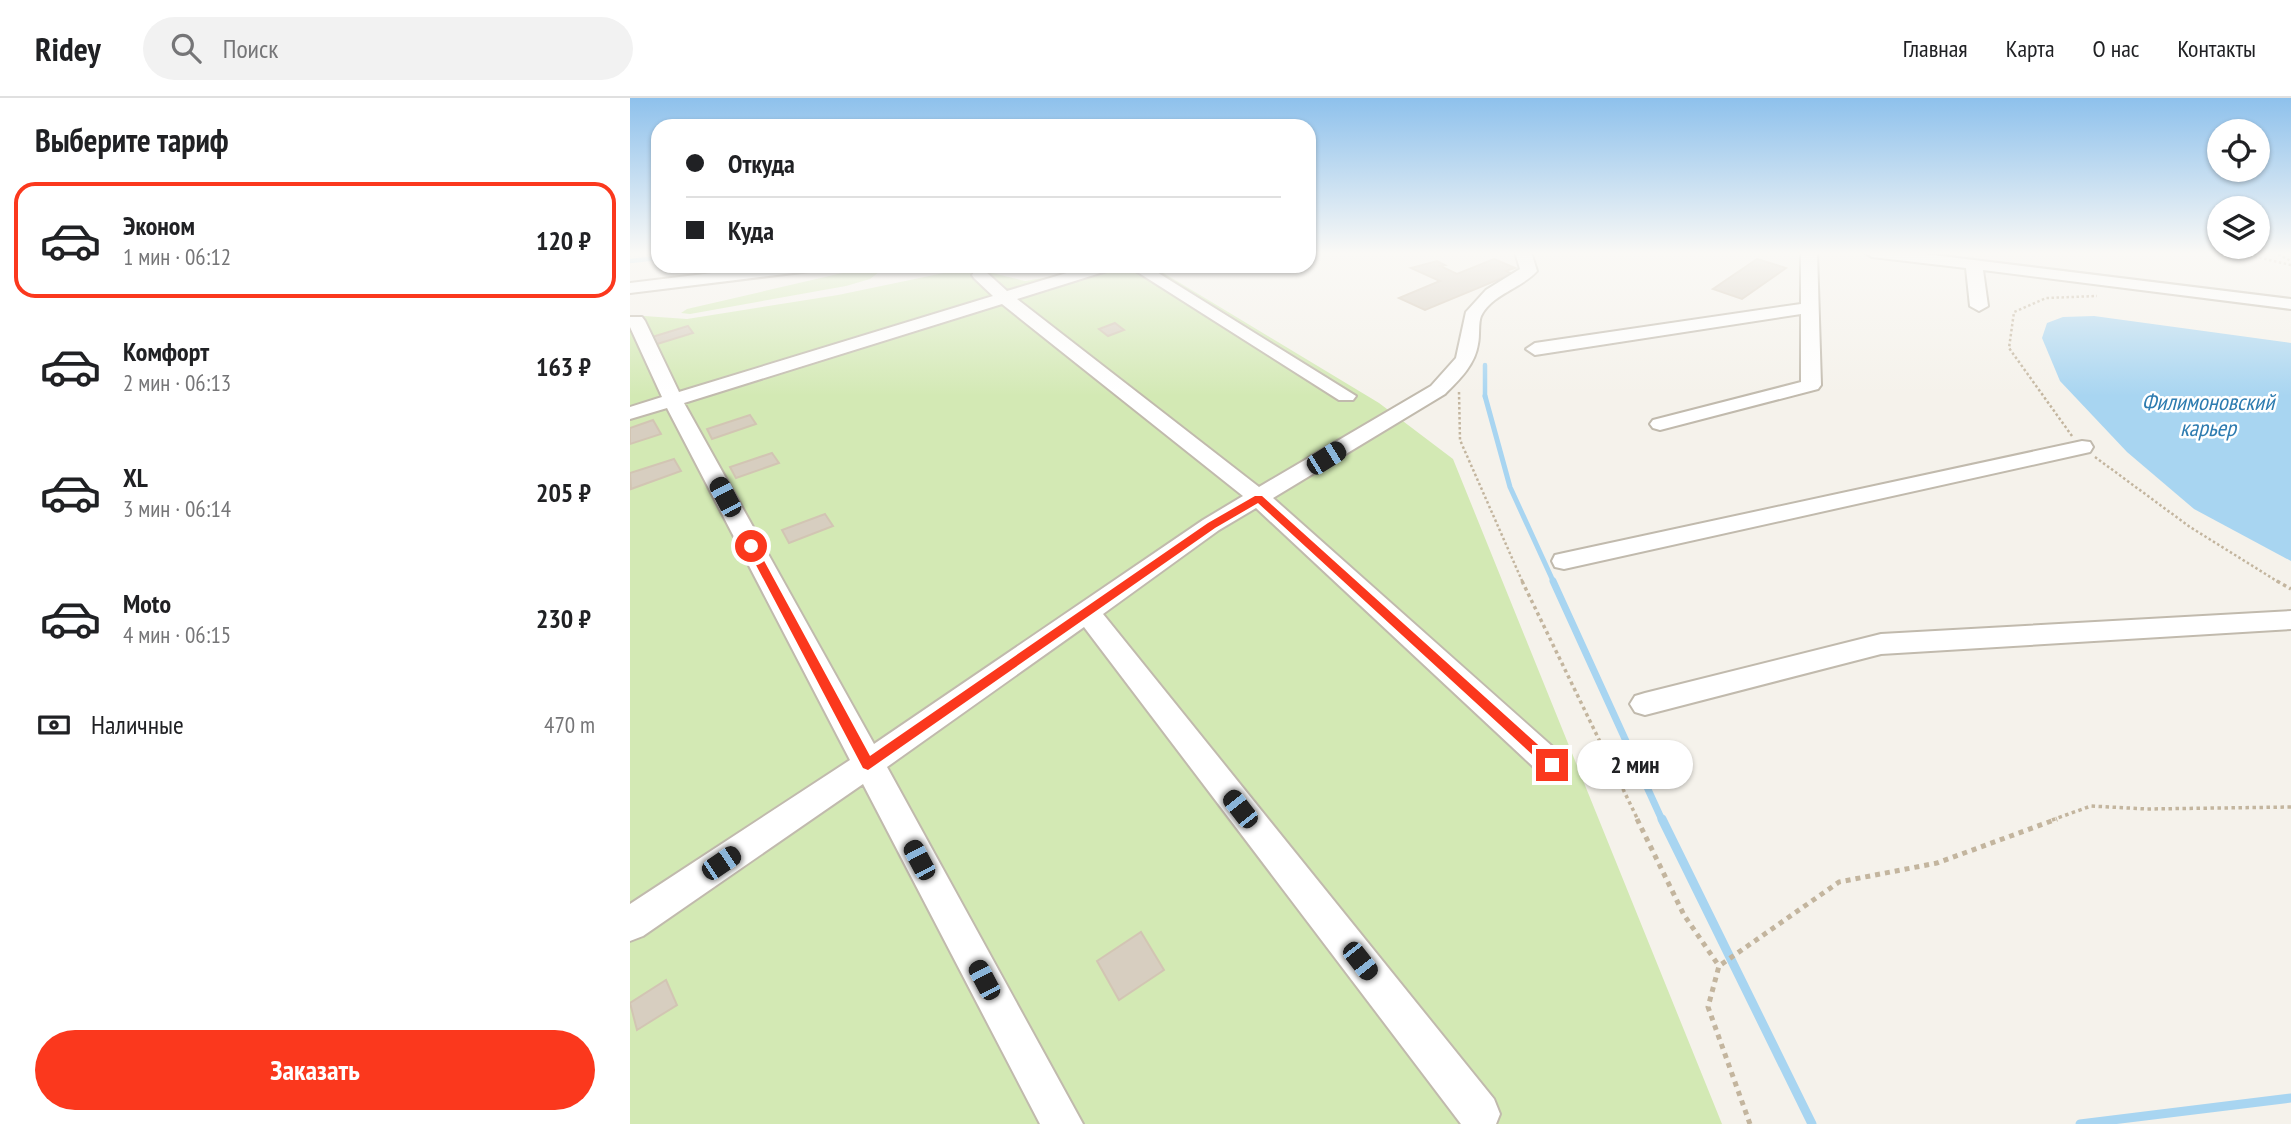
<!DOCTYPE html>
<html lang="ru">
<head>
<meta charset="utf-8">
<style>
	:root { --surface:#fff; --page:#f2f2f2; --text:#202124; --muted:#757577; --line:#e0e0e0; --accent:#fb381d }
	body { margin:0; font-family:"PT Sans Narrow",sans-serif; background:var(--page); color:var(--text); height:100vh; display:flex; flex-direction:column; font-size:26px; white-space:nowrap }
	* { box-sizing:border-box; margin:0 }
	p { font-size:23px; color:var(--muted) }
	.icon { flex:none; width:38px; height:38px; fill:none; stroke:currentColor; stroke-width:2; stroke-linecap:round; stroke-linejoin:round }
	.map { position:relative; flex:1; overflow:hidden }
	.drawer { display:flex; flex-direction:column; background:var(--surface); width:630px }
	.drawer>* { flex:none }
	.guide { position:absolute; left:21px; top:21px; width:665px; height:154px; border-radius:21px; box-shadow:0 2px 5px #0004; display:grid; align-content:center; height:154px; padding:0 35px; background:var(--surface) }
	.buttons { position:absolute; left:1577px; top:21px; display:grid; gap:14px }
	.buttons a { display:grid; place-items:center; width:63px; height:63px; border-radius:50%; background:var(--surface); box-shadow:0 2px 5px #0004; font-size:35px }
	.end { position:absolute; width:32px; height:32px; margin:-16px; border:9px solid #fb381d; background:#fff; box-shadow:0 0 0 4px #fff }
	.from { border-radius:50% }
	.bubble { position:absolute; height:49px; border-radius:24px; background:var(--surface); box-shadow:0 2px 5px #0004; font-size:23px; font-weight:600; line-height:49px; text-align:center }
	.car { position:absolute; width:21px; height:42px; margin:-21px -10px; border-radius:9px; box-shadow:0 0 5px 2px #0007; background:linear-gradient(#222 24%,#8ab4d8 0 40%,#222 0 76%,#8ab4d8 0 86%,#222 0) }
	.guide b { display:flex; align-items:center; gap:24px; height:66px; font-size:26px }
	.guide b+b { border-top:2px solid var(--line) }
	.guide i { width:18px; height:18px; background:var(--text) }
	ul { padding:0; list-style:none }
	li { display:flex; align-items:center; gap:21px; height:116px; margin:0 14px 10px; padding:0 21px; border:4px solid transparent; border-radius:21px }
	li div { flex:1 }
	li b { display:block; font-size:26px }
	li em { font-style:normal; font-weight:600 }
	li.active { border-color:var(--accent) }
	li>.icon { width:63px; height:63px; stroke-width:1.5 }
	h2 { padding:0 35px; font-size:32px; line-height:84px }
	.pay { display:flex; align-items:center; gap:18px; height:77px; padding:0 35px; font-size:26px }
	.pay p { margin-inline-start:auto }
	.cta { display:flex; gap:14px; margin-top:auto; padding:14px 35px }
	.cta a { flex:1; height:80px; border-radius:42px; background:var(--accent); color:#fff; font-size:28px; font-weight:600; line-height:80px; text-align:center }
	header { display:flex; align-items:center; gap:42px; box-sizing:border-box; height:98px; padding:0 35px; background:var(--surface); border-bottom:2px solid var(--line) }
	header strong { font-size:33px }
	nav { display:flex; gap:38px; margin-inline-start:auto; font-size:24px }
	.search { width:490px; height:63px; background:var(--page); display:flex; align-items:center; gap:18px; box-sizing:border-box; padding:0 24px; border-radius:38px; color:var(--muted); font-size:26px }
	main { display:flex; flex:1; min-height:0 }
	.map>svg:first-child { display:block }
</style>
</head>
<body>
<header>
<strong>Ridey</strong>
<div class="search"><svg class="icon" aria-label="search" viewBox="0 0 24 24"><circle cx="10" cy="10" r="6"/><path d="M15 15l6 6"/></svg>Поиск</div>
<nav><a>Главная</a><a>Карта</a><a>О нас</a><a>Контакты</a></nav>
</header>
<main>
<section class="drawer">
<h2>Выберите тариф</h2>
<ul>
<li class="active"><svg class="icon" aria-label="car" viewBox="0 0 24 24"><path d="M5 17H2v-5l4-1 3-4h7l3 4 3 1v5h-3M9 17h6M6 11h13"/><circle cx="7" cy="17" r="2"/><circle cx="17" cy="17" r="2"/></svg><div><b>Эконом</b><p>1 мин · 06:12</p></div><em>120 ₽</em></li>
<li><svg class="icon" aria-label="car" viewBox="0 0 24 24"><path d="M5 17H2v-5l4-1 3-4h7l3 4 3 1v5h-3M9 17h6M6 11h13"/><circle cx="7" cy="17" r="2"/><circle cx="17" cy="17" r="2"/></svg><div><b>Комфорт</b><p>2 мин · 06:13</p></div><em>163 ₽</em></li>
<li><svg class="icon" aria-label="car" viewBox="0 0 24 24"><path d="M5 17H2v-5l4-1 3-4h7l3 4 3 1v5h-3M9 17h6M6 11h13"/><circle cx="7" cy="17" r="2"/><circle cx="17" cy="17" r="2"/></svg><div><b>XL</b><p>3 мин · 06:14</p></div><em>205 ₽</em></li>
<li><svg class="icon" aria-label="car" viewBox="0 0 24 24"><path d="M5 17H2v-5l4-1 3-4h7l3 4 3 1v5h-3M9 17h6M6 11h13"/><circle cx="7" cy="17" r="2"/><circle cx="17" cy="17" r="2"/></svg><div><b>Moto</b><p>4 мин · 06:15</p></div><em>230 ₽</em></li>
</ul>
<div class="pay"><svg class="icon" aria-label="cash" viewBox="0 0 24 24"><path d="M3 7h18v10H3z"/><circle cx="12" cy="12" r="2"/></svg>Наличные<p>470 m</p></div>
<div class="cta"><a>Заказать</a></div>
</section>
<div class="map">
<svg width="1661" height="1026" viewBox="0 0 1661 1026">
	<rect width="100%" height="100%" fill="#f5f2eb"/>
	<path fill="#d3e9b4" d="M 457,168 L 522,168 L 749,305 L 823,361 L 1092,1026 L 0,1026 L 0,217 L 57,221 L 208,197 L 328,172 L 358,174 L 395,183 L 425,178 Z
		M 243,171 L 249,174 L 240,181 L 216,188 L 60,216 L 51,215 L 57,211 L 221,173 Z"/>
	<path fill="#a8d5f1" d="M 1464,218 L 1661,245 L 1661,463 L 1564,411 L 1497,354 L 1430,283 L 1412,240 L 1417,225 L 1433,219 Z"/>
	<g fill="none" stroke-linecap="round" stroke-linejoin="round">
		<path stroke="#a8d5f1" stroke-width="4.5" d="M 0,163 L 28,160
			M 327,168 L 353,171 L 389,168
			M 855,267 L 855,299"/>
		<path stroke="#a8d5f1" stroke-width="5" d="M 855,298 L 880,389 L 924,485"/>
		<path stroke="#a8d5f1" stroke-width="7" d="M 923,483 L 1032,722"/>
		<path stroke="#a8d5f1" stroke-width="9" d="M 1032,721 L 1182,1026
			M 1450,1026 L 1661,1000"/>
	</g>
	<path fill="#d7cec0" stroke="#d2c5b3" stroke-width="2" d="M 864,161 L 885,170 L 876,173 L 882,176 L 795,212 L 769,200 L 810,183 L 781,170 L 807,163 L 815,167 L 810,168 L 827,176 Z
		M 1127,161 L 1156,170 L 1112,201 L 1083,191 Z
		M 485,225 L 494,232 L 478,238 L 469,231 Z
		M 58,228 L 63,235 L 27,246 L 22,239 Z
		M 120,317 L 126,326 L 82,341 L 77,331 Z
		M 23,322 L 31,336 L 0,346 L 0,330 Z
		M 142,355 L 149,365 L 106,380 L 100,369 Z
		M 44,361 L 51,373 L 1,391 L 0,375 Z
		M 195,416 L 203,428 L 159,445 L 152,432 Z
		M 511,834 L 534,872 L 489,902 L 467,863 Z
		M 36,882 L 47,907 L 7,932 L 0,905 Z"/>
	<g fill="none" stroke-linecap="round" stroke-linejoin="round">
		<g stroke="#c1baad" stroke-width="4">
			<path id="minor" d="M 885,154 L 901,154 L 907,173 C 892,190 862,196 851,218 C 848,225 850,238 848,246 C 845,267 829,282 815,296 L 643,400 L 933,658 L 937,667 L 933,676 L 922,680 L 911,676 L 626,410 L 589,432 L 473,516 L 864,1001 L 870,1016 L 866,1026 L 831,1026 L 454,529 L 257,669 L 453,1026 L 410,1026 L 233,686 L 13,838 L 0,843 L 0,806 L 220,662 L 37,310 L 0,321 L 0,309 L 32,299 L 0,229 L 0,219 L 12,219 L 15,223 L 49,294 L 363,198 L 344,180 L 342,177 L 344,174 L 356,174 L 377,193 L 460,168 L 485,168 L 483,171 L 387,201 L 629,389 L 801,288 L 826,260 L 836,214 L 856,192 L 890,171 ZM 372,206 L 613,398 L 573,422 L 244,646 L 54,305 Z
				M 1171,154 L 1187,154 L 1191,287 L 1188,291 L 1030,332 L 1023,330 L 1020,326 L 1023,322 L 1171,284 L 1171,216 L 905,257 L 896,251 L 905,245 L 1171,206 Z
				M 1234,154 L 1279,154 L 1661,201 L 1661,211 L 1353,172 L 1358,208 L 1349,213 L 1340,208 L 1336,170 L 1242,159 Z
				M 141,168 L 188,168 L 180,173 L 0,195 L 0,185 Z
				M 498,168 L 517,168 L 726,298 L 723,302 L 709,302 Z
				M 1452,343 L 1460,344 L 1463,349 L 1460,354 L 934,471 L 925,469 L 922,463 L 925,457 L 934,455 Z
				M 1661,513 L 1661,531 L 1251,556 L 1015,617 L 1005,614 L 1000,606 L 1005,598 L 1015,595 L 1251,536 Z"/>
		</g>
		<path stroke="#c3b59e" stroke-width="2.5" stroke-dasharray="2.5 2.5" stroke-linecap="butt" d="M 1605,154 L 1661,167
			M 1644,154 L 1661,163
			M 829,294 L 830,342 L 893,485
			M 1442,338 L 1379,250 L 1384,214 L 1416,200 L 1467,198
			M 1465,359 L 1560,429 L 1650,485"/>
		<path stroke="#c3b59e" stroke-width="3.5" stroke-dasharray="3.5 3.5" stroke-linecap="butt" d="M 892,483 L 1008,722
			M 1647,483 L 1661,491
			M 1422,722 L 1461,708 L 1517,711 L 1661,709"/>
		<path stroke="#c3b59e" stroke-width="5" stroke-dasharray="5 5" stroke-linecap="butt" d="M 1007,721 L 1054,817 L 1089,868
			M 1120,1026 L 1078,909 L 1089,868 L 1209,784 L 1307,765 L 1427,721"/>
		<use href="#minor" fill="#fff" fill-rule="evenodd"/>
	</g>
	<linearGradient id="sky" x2="0" y2="1"><stop stop-color="#8ec1ec"/><stop offset="0.52" stop-color="#faf9f6"/><stop offset="1" stop-color="#faf9f6" stop-opacity="0"/></linearGradient>
	<rect width="1661" height="298" fill="url(#sky)"/>
	<path fill="#fb381d" d="M 625,398 L 632,398 L 926,663 L 926,670 L 917,670 L 628,405 L 585,430 L 238,672 L 233,670 L 116,448 L 121,444 L 126,448 L 240,658 L 578,425 Z"/>
	<g text-anchor="middle" dominant-baseline="central" stroke-width="5" stroke-linejoin="round" paint-order="stroke">
		<g font-size="23" font-style="italic" fill="#2e7cb0" stroke="#fff">
			<text x="1578" y="303">Филимоновский<tspan x="1578" dy="26">карьер</tspan></text>
		</g>
	</g>
</svg>
<div class="buttons">
<a><svg class="icon" aria-label="locate" viewBox="0 0 24 24"><circle cx="12" cy="12" r="6"/><path d="M12 2v4M12 18v4M2 12h4M18 12h4"/></svg></a>
<a><svg class="icon" aria-label="layers" viewBox="0 0 24 24"><path d="M12 4l9 5-9 5-9-5zM3 14l9 5 9-5"/></svg></a>
</div>
<i class="end from" style="left:121px;top:448px"></i>
<i class="end" style="left:922px;top:667px"></i>
<div class="bubble" style="left:947px;top:642px;width:116px">2 мин</div>
<i class="car" style="left:696px;top:360px;rotate:58deg"></i>
<i class="car" style="left:95px;top:399px;rotate:332deg"></i>
<i class="car" style="left:610px;top:711px;rotate:322deg"></i>
<i class="car" style="left:289px;top:762px;rotate:332deg"></i>
<i class="car" style="left:91px;top:765px;rotate:56deg"></i>
<i class="car" style="left:730px;top:863px;rotate:142deg"></i>
<i class="car" style="left:354px;top:882px;rotate:332deg"></i>
<div class="guide">
<b><i class="from"></i>Откуда</b>
<b><i></i>Куда</b>
</div>
</div>
</main>
</body>
</html>
